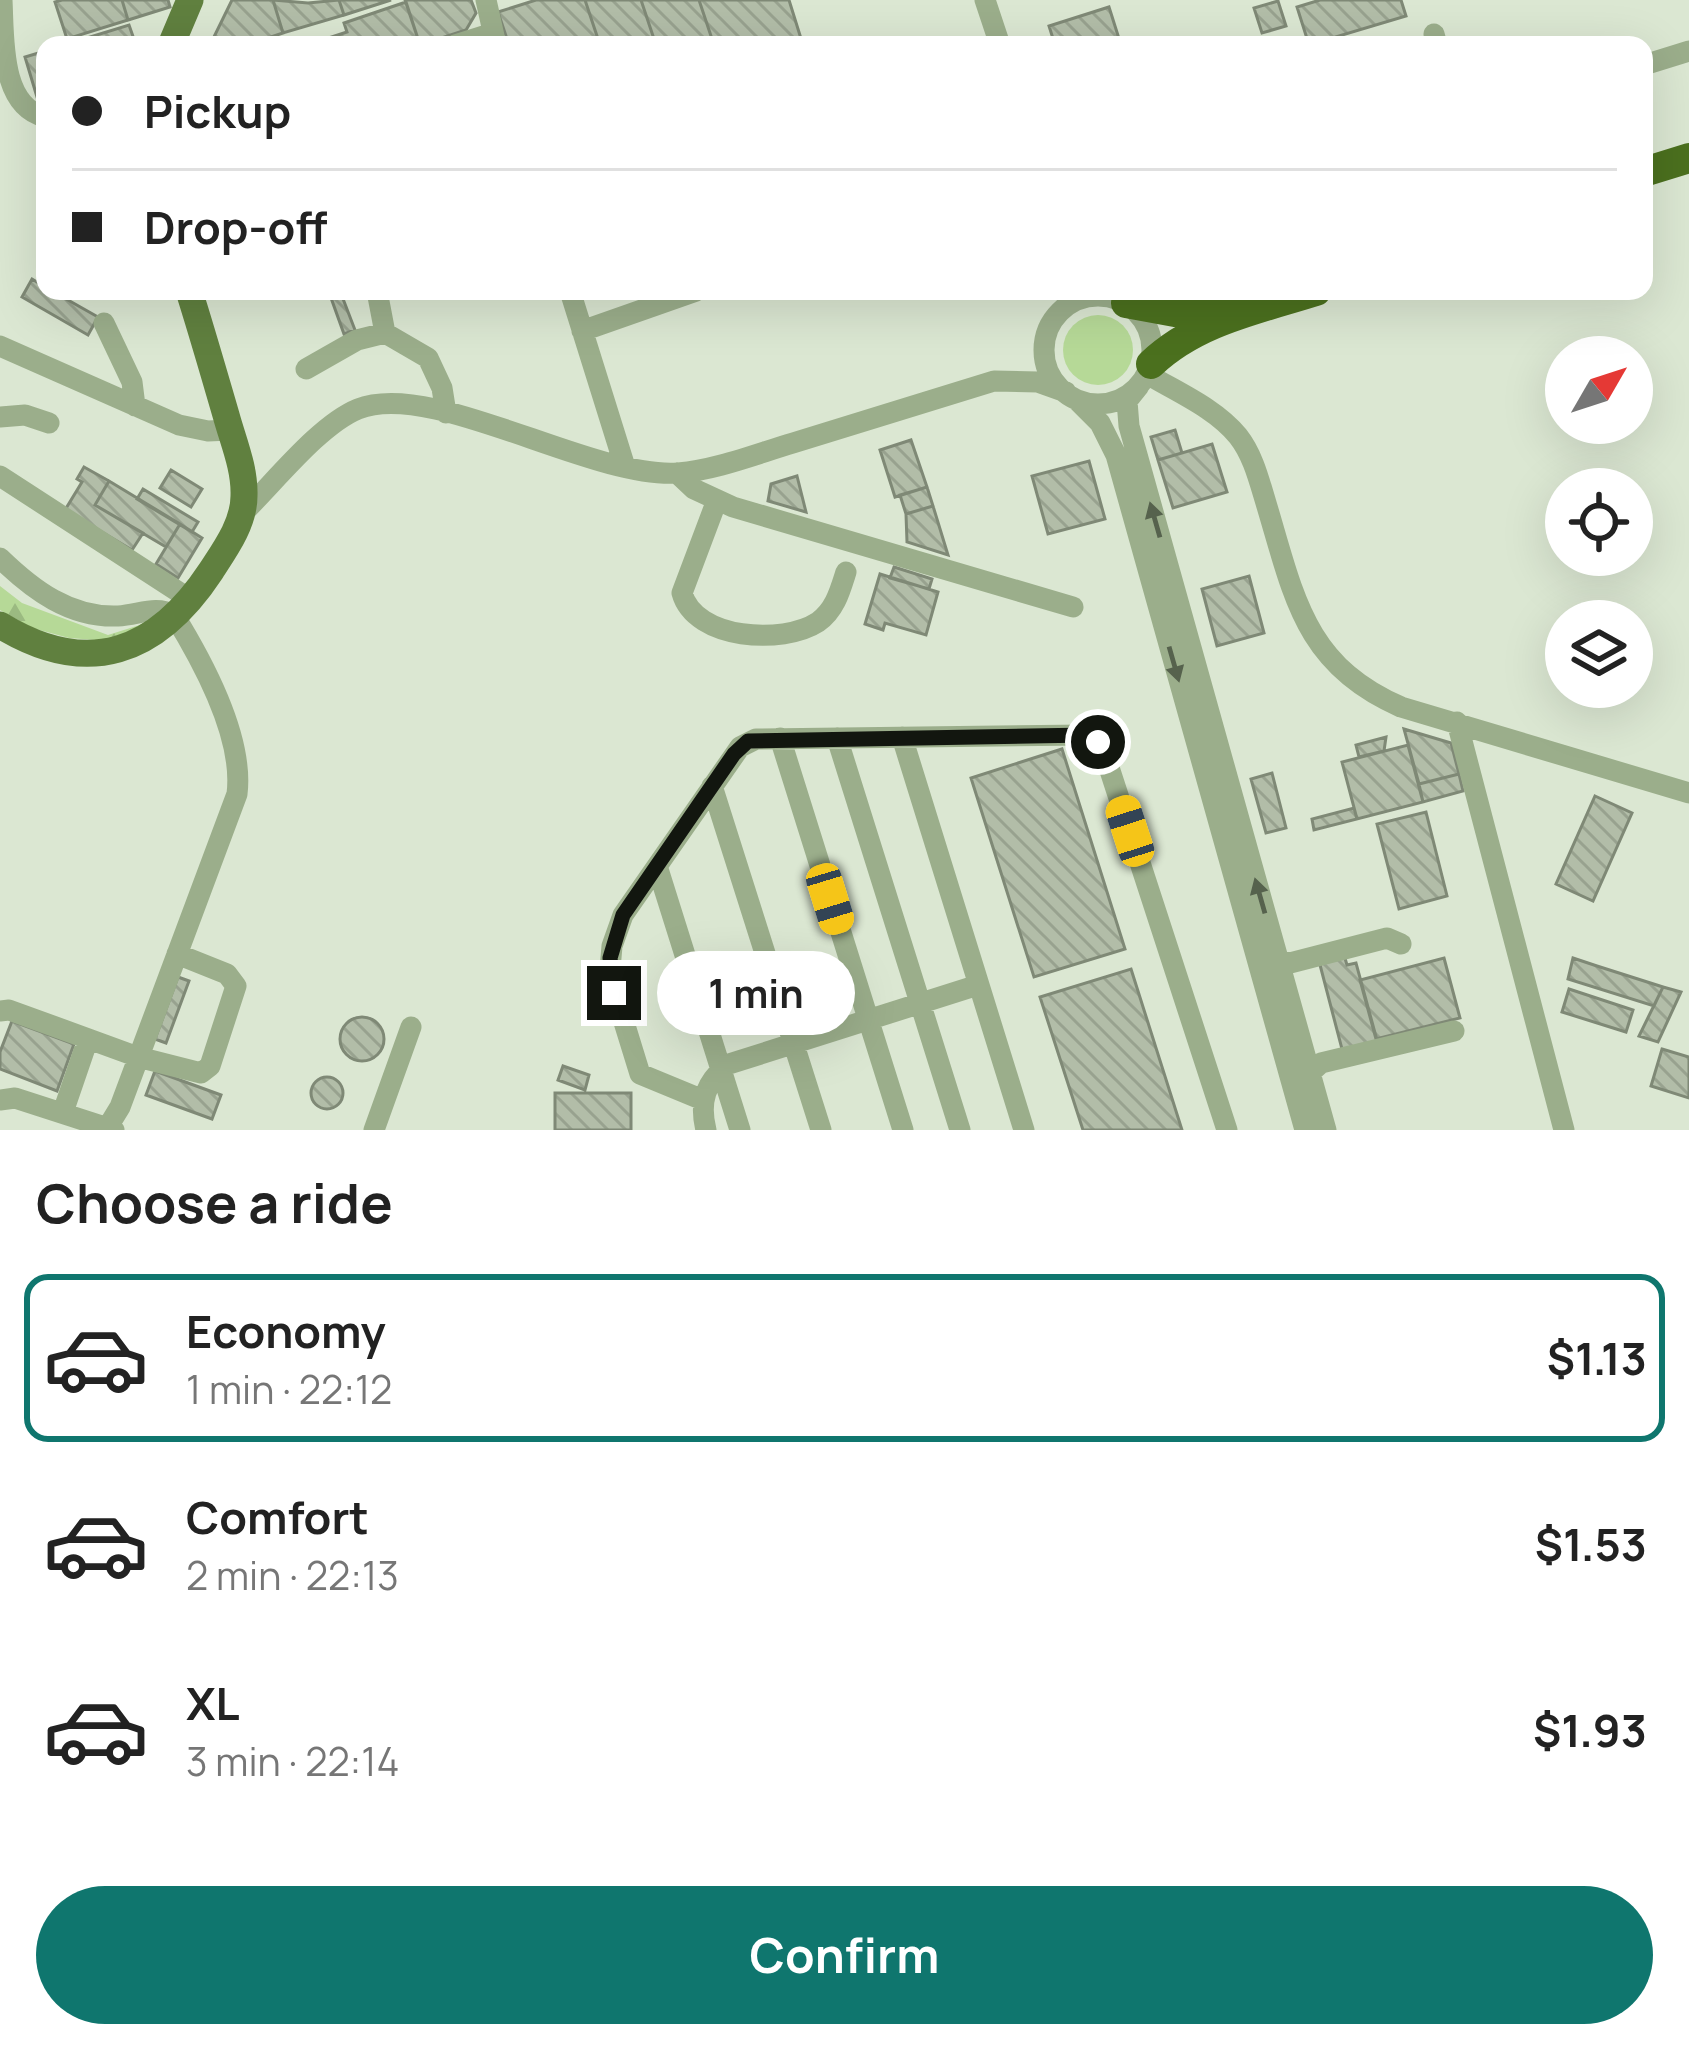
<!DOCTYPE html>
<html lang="en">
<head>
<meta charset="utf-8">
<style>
	:root { --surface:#fff; --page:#f6f6f6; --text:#222; --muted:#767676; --line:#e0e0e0; --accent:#0f766e }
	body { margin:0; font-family:Manrope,sans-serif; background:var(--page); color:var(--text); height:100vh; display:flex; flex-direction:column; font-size:45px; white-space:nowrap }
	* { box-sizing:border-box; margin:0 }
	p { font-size:39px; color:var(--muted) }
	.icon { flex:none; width:66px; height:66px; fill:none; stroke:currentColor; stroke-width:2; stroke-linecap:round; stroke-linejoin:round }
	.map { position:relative; height:1130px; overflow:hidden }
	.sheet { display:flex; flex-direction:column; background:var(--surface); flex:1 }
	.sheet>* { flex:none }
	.top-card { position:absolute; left:36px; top:36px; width:1617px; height:264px; border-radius:24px; box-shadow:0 12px 48px #0002; display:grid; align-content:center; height:264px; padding:0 36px; background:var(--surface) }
	.needle { width:78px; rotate:51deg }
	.tools { position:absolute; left:1545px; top:336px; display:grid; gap:24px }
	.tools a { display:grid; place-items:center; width:108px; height:108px; border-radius:50%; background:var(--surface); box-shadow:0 12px 48px #0002; font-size:60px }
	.end { position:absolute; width:54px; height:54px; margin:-27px; border:15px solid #12160f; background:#fff; box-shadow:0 0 0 6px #fff }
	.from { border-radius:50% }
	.bubble { position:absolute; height:84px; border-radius:42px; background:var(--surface); box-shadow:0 12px 48px #0002; font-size:39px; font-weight:700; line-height:84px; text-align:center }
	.car { position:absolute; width:36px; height:72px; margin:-36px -18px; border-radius:15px; box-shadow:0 0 9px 3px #0007; background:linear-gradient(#f5c518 24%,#345 0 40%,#f5c518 0 76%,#345 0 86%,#f5c518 0) }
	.top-card b { display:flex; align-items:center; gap:42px; height:114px; font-size:45px }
	.top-card b+b { border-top:3px solid var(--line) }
	.top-card i { width:30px; height:30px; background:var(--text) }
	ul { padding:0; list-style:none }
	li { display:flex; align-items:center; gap:36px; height:168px; margin:0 24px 18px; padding:0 12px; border:6px solid transparent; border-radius:24px }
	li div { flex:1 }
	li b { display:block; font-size:45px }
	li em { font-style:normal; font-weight:700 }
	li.on { border-color:var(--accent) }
	li>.icon { width:108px; height:108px; stroke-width:1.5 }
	h2 { padding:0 36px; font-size:54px; line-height:144px }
	.button { display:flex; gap:24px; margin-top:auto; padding:24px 36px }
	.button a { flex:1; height:138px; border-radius:72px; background:var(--accent); color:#fff; font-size:48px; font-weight:700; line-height:138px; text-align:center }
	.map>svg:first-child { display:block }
</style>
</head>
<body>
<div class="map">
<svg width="1689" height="1130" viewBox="0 0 1689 1130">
	<defs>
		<pattern id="forest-firs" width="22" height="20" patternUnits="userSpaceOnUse" patternTransform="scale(3)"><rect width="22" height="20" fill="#b6d997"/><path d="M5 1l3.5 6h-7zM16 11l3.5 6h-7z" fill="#9bba81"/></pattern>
		<pattern id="building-back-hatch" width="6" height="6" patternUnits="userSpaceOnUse" patternTransform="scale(3)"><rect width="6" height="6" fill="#b2bda8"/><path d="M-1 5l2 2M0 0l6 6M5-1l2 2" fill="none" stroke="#98a28f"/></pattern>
	</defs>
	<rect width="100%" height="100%" fill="#dbe7d2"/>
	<path fill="#b6d997" d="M1063 350a35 35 0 1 1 70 0a35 35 0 1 1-70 0Z"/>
	<path fill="url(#forest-firs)" d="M 0,586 L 22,603 L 108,635 L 143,624 L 110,641 L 69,638 L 32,628 L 0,610 Z"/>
	<path fill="url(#building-back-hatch)" stroke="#7f8976" stroke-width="3" d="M 62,0 L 122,0 L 128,20 L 67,39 L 55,2 Z
		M 122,0 L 168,0 L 170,7 L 128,20 Z
		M 232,0 L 273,0 L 283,33 L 247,45 L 210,45 Z
		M 273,0 L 308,3 L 339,0 L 344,15 L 283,33 Z
		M 339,0 L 391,0 L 344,15 Z
		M 405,0 L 471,0 L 476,13 L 466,30 L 420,45 Z
		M 536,0 L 585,0 L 600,45 L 509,45 L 498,12 Z
		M 585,0 L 641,0 L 656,45 L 600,45 Z
		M 641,0 L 699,0 L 714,45 L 656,45 Z
		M 699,0 L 789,0 L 803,45 L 714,45 Z
		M 1320,0 L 1401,0 L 1406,16 L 1309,45 L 1297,7 Z
		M 1278,1 L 1286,26 L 1262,33 L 1254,8 Z
		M 406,2 L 420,45 L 307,45 L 347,32 L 344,23 Z
		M 1109,7 L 1121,45 L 1055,45 L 1049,26 Z
		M 129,25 L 136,45 L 64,45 Z
		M 45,51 L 45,94 L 37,97 L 25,57 Z
		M 32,279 L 45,287 L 45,291 L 52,291 L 98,317 L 88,335 L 22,297 Z
		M 340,291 L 355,330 L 344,334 L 330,295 Z
		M 1175,430 L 1182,453 L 1158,460 L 1151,437 Z
		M 911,440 L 927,487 L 895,497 L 880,450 Z
		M 1212,444 L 1227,492 L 1173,508 L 1158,460 Z
		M 1089,461 L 1105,519 L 1048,534 L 1032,476 Z
		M 84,467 L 109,481 L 95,505 L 143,533 L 132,550 L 65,510 L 82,482 L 77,479 Z
		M 171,470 L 202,489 L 191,507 L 160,488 Z
		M 797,476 L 806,512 L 768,501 L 771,484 Z
		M 109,481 L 180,524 L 166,547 L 95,505 Z
		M 927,487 L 933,506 L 906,514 L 900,495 Z
		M 143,489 L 198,522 L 192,532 L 137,499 Z
		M 933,506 L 948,555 L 907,542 L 906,514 Z
		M 180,524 L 202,538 L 178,578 L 156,564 Z
		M 894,567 L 932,579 L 929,589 L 890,578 Z
		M 880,574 L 938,592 L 926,635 L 885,623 L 883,630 L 865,624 Z
		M 1249,576 L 1264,633 L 1217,646 L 1202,589 Z
		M 1404,729 L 1451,743 L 1459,774 L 1419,784 Z
		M 1386,737 L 1384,751 L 1359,757 L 1356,745 Z
		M 1408,745 L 1423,802 L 1357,819 L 1342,762 Z
		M 1062,749 L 1125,949 L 1034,977 L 971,778 Z
		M 1272,773 L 1286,828 L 1266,833 L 1251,779 Z
		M 1459,774 L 1463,791 L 1423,802 L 1419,784 Z
		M 1595,796 L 1632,813 L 1593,901 L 1556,884 Z
		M 1354,808 L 1357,819 L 1314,830 L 1312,819 Z
		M 1426,812 L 1447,896 L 1399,909 L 1377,824 Z
		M 1344,955 L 1347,965 L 1356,963 L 1378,1044 L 1343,1053 L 1319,961 Z
		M 1444,958 L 1460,1018 L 1376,1039 L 1360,980 Z
		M 1573,958 L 1597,966 L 1663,987 L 1654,1006 L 1568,979 Z
		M 1131,969 L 1182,1130 L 1083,1130 L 1040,997 Z
		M 178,977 L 189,981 L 166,1043 L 155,1039 Z
		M 1663,987 L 1681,992 L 1658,1042 L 1639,1036 Z
		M 1569,989 L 1633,1010 L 1626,1032 L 1562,1012 Z
		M340 1039a22 22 0 1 1 44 0a22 22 0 1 1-44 0Z
		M 12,1021 L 74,1044 L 57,1091 L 0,1069 L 0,1052 Z
		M 1662,1049 L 1689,1057 L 1689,1098 L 1651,1086 Z
		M 563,1066 L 589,1075 L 585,1090 L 558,1080 Z
		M 155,1071 L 221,1095 L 212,1119 L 146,1095 Z
		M311 1093a16 16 0 1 1 32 0a16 16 0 1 1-32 0Z
		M 555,1093 L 631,1093 L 631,1130 L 555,1130 Z"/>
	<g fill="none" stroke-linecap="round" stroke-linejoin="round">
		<path stroke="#9bae8b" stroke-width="21" d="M 2,0 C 4,38 0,106 45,117
			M 486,0 L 496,45
			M 985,0 L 1000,45
			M 1434,34 L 1437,45
			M 455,45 L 493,33
			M 1644,65 L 1689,51
			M 377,291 L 385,333
			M 570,291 L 625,467
			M1044 350a54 54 0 1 1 108 0a54 54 0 1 1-108 0Z
			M 104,323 L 132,382 L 135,406
			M 582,331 L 696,291
			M 0,346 L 179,425 L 208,431 L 230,430
			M 306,369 L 357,340 L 385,333 L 428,358 L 442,388 L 446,413
			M 1147,374 C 1177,392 1215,408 1238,436 C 1253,455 1259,480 1266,503 C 1294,596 1304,665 1401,707 L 1689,793
			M 1139,386 L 1127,401 L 1129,426 L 1326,1130
			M 1077,400 L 1100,423 L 1116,455 L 1305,1130
			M 0,417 L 25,415 L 49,423
			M 677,473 L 694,489 L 733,507 L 1073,607
			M 0,476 L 191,600
			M 717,500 L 682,593 C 695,640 783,645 818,622 C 835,610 840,591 846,572
			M 243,513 C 274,483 319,425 358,409 C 432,379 590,479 678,473 C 716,470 756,454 793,443 C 860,422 927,402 994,381 L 1038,382 L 1066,392
			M 0,558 C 33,590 70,618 118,616 C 139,615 155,605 174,615 C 203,662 244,738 237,794 L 120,1107 L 106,1130
			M 1457,722 L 1564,1130
			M 902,737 L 1024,1130
			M 780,738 L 903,1130
			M 837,738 L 960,1130
			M 712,786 L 821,1130
			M 657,866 L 740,1130
			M 1278,960 L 1290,963 L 1387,938 L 1401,944
			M 0,1011 L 9,1010 L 138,1057 L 201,1073 L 210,1066 L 236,986 L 227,974 L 177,954
			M 1310,1073 L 1321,1063 L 1454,1031
			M 0,1100 L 15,1098 L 114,1130
			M 703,1100 L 640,1074 L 615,993 L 610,969 L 612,946 L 623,915 L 740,747 L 756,739 L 1087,735 L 1102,746 L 1227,1130
			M 63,1112 L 88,1039
			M 374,1130 L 411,1027
			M 706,1130 C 699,1102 705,1081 729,1064 L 978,985"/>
		<path stroke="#60803f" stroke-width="27" d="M 171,45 L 190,0
			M 0,625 C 88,679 157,653 211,571 C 226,548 244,523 244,496 C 245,468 233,441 226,415 C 214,374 202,332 189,291"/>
		<path stroke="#4b701e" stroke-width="30" d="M 1644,172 L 1689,158
			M 1126,303 L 1175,312 L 1240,296
			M 1151,364 C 1196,321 1259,309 1316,291"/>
	</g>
	<defs><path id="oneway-solid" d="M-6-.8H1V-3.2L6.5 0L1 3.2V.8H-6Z" transform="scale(3)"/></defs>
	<g fill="#56624d">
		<use href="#oneway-solid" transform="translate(1155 520) rotate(-106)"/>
		<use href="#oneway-solid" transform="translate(1174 664) rotate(74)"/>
		<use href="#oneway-solid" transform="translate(1260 896) rotate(-106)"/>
	</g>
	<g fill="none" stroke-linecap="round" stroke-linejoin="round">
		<path stroke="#12160f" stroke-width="15" d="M 614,993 L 610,958 L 623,915 L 734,754 L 748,741 L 1087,735 L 1098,742"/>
	</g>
</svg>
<div class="tools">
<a><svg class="needle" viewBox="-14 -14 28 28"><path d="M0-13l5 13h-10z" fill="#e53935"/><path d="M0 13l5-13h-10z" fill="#767676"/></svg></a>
<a><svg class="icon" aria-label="locate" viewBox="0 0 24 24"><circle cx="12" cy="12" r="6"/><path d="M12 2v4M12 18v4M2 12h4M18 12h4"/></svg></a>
<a><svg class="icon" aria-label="layers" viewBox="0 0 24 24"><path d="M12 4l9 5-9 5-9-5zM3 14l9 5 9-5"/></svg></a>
</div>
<i class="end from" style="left:1098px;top:742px"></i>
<i class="end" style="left:614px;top:993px"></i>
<div class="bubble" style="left:657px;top:951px;width:198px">1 min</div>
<i class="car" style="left:1130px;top:831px;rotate:342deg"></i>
<i class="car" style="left:830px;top:899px;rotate:163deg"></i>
<div class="top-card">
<b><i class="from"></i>Pickup</b>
<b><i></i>Drop-off</b>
</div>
</div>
<section class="sheet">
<h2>Choose a ride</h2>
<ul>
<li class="on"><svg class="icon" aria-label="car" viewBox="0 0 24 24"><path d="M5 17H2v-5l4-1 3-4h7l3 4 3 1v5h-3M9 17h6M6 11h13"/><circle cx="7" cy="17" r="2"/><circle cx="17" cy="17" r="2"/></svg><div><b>Economy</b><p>1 min · 22:12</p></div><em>$1.13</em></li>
<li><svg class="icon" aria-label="car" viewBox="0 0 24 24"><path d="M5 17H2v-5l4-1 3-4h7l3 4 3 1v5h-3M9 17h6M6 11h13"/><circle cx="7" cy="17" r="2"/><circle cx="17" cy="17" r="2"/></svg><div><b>Comfort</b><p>2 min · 22:13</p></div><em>$1.53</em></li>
<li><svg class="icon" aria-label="car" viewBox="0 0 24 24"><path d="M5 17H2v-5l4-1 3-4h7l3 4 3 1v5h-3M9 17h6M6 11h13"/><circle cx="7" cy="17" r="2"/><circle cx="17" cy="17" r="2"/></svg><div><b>XL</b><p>3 min · 22:14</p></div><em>$1.93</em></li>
</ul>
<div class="button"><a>Confirm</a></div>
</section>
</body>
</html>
